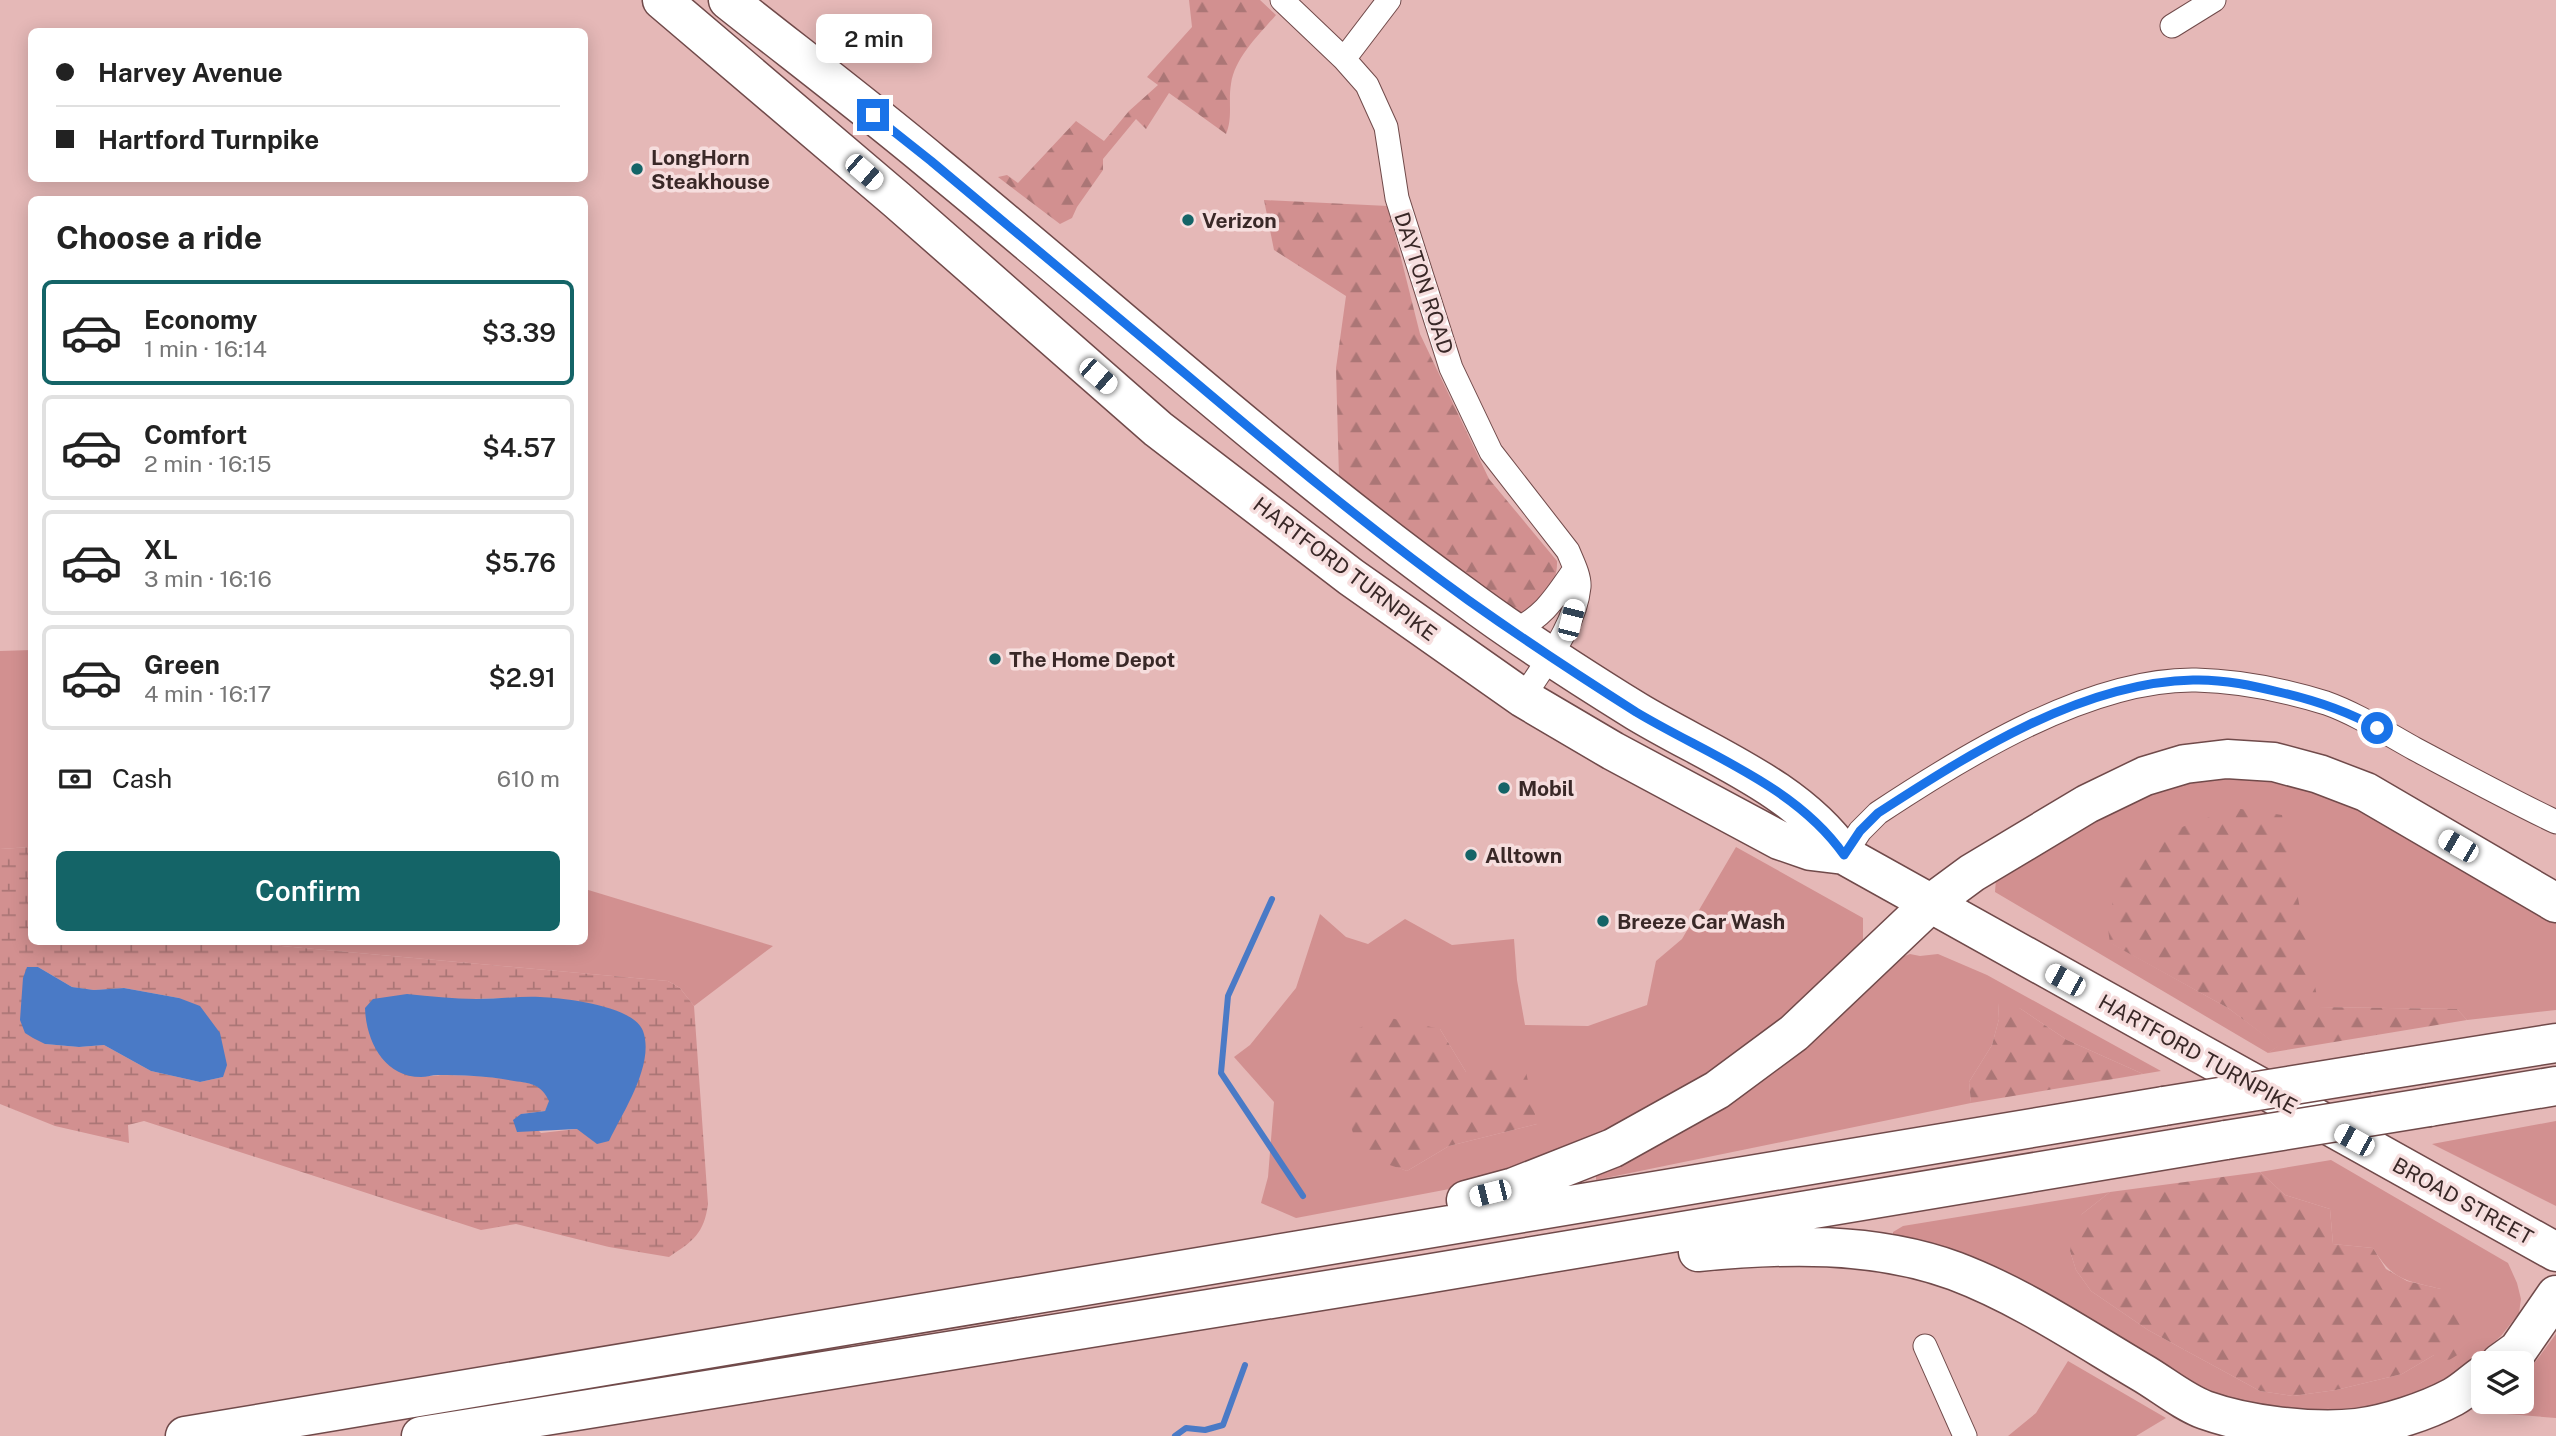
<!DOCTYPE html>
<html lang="en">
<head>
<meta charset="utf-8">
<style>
	:root { --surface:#fff; --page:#f6f6f6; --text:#222; --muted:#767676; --line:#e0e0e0; --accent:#146467 }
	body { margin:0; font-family:"Public Sans",sans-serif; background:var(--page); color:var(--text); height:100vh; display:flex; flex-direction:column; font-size:26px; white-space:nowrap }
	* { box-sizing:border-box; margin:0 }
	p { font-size:23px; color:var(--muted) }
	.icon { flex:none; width:38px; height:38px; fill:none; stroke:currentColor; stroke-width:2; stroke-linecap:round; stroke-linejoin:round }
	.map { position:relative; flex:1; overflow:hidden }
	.details { position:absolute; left:28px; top:196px; width:560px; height:749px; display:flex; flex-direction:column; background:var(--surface); border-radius:10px; box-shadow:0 4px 18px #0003 }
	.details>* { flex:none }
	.banner { position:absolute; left:28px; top:28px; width:560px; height:154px; border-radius:10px; box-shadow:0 4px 18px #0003; display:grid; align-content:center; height:154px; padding:0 28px; background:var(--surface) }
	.tools { position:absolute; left:2471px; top:1351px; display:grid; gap:14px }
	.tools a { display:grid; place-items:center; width:63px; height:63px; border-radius:10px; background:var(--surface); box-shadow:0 4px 18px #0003; font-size:35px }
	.end { position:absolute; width:32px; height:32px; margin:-16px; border:9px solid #1a73e8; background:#fff; box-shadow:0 0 0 4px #fff }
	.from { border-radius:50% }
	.bubble { position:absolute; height:49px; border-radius:10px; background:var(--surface); box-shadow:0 4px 18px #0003; font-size:23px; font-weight:600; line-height:49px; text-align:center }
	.car { position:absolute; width:21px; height:42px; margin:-21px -10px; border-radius:9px; box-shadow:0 0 5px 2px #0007; background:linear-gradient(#fff 24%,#345 0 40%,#fff 0 76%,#345 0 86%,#fff 0) }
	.banner b { display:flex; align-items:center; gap:24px; height:66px; font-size:26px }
	.banner b+b { border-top:2px solid var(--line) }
	.banner i { width:18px; height:18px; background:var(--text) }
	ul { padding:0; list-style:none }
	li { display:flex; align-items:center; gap:21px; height:105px; margin:0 14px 10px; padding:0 14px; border:4px solid var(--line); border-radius:10px }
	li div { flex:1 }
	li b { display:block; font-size:26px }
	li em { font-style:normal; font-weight:600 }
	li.on { border-color:var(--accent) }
	li>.icon { width:63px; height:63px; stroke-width:1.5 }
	h2 { padding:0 28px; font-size:32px; line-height:84px }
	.pay { display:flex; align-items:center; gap:18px; height:77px; padding:0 28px; font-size:26px }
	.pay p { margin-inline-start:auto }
	.action { display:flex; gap:14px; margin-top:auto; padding:14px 28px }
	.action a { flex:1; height:80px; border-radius:10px; background:var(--accent); color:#fff; font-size:28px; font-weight:600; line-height:80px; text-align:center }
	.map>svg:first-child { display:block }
</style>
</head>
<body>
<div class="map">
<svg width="2556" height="1436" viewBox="0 0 2556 1436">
	<defs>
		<pattern id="forest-firs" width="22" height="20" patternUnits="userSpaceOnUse" patternTransform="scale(1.75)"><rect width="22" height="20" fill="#d29090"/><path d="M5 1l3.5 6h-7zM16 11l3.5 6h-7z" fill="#ab7676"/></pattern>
		<pattern id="wetland-marsh" width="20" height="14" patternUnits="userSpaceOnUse" patternTransform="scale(1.75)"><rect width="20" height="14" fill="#d29090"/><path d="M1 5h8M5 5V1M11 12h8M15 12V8" fill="none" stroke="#ab7676"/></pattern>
	</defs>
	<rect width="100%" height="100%" fill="#e5b8b7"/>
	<path fill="#d29090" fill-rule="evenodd" d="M 32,650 L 31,847 L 0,849 L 0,651 Z
		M 2233,775 L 2306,784 L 2366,802 L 2556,913 L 2556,1010 L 2467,1020 L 2457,1009 L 2319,1007 L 2111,943 L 2228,1008 L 2279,1046 L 2268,1053 L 1995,892 L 1996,879 L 2125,802 L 2182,780 Z
		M 1736,847 L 1863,918 L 1863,943 L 1850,964 L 1678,1101 L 1588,1145 L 1460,1187 L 1296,1218 L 1261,1203 L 1268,1177 L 1274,1102 L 1234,1057 L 1250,1045 L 1296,988 L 1320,914 L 1346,937 L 1368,944 L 1405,919 L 1452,945 L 1514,939 L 1517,980 L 1525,1025 L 1588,1026 L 1647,1005 L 1656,961 L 1682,939 ZM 1440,1029 L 1466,1072 L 1537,1124 L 1449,1146 L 1407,1171 L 1384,1162 L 1368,1175 Z
		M 585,889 L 773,946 L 694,1006 L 680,988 L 668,981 L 238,942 L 584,942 Z
		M 1910,954 L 1920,956 L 1938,954 L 1987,975 L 2161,1071 L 2143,1074 L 2067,1040 L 2021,1009 L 1998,1003 L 1999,1019 L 1992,1045 L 1969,1082 L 1971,1103 L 1596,1180 L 1596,1170 L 1899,958 Z
		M 2556,1121 L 2556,1206 L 2432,1144 Z
		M 2331,1160 L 2508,1263 L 2517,1283 L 2521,1299 L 2519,1313 L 2501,1336 L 2463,1369 L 2419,1394 L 2371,1409 L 2314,1416 L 2214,1399 L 1893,1240 L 1893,1232 L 1903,1226 L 2110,1192 L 2082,1214 L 2070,1251 L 2076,1270 L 2091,1291 L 2148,1330 L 2260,1391 L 2293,1396 L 2336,1390 L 2402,1374 L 2434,1355 L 2441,1289 C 2405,1280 2393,1281 2373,1248 L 2333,1244 L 2330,1209 L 2285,1195 L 2260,1172 Z
		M 2556,1334 L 2556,1418 L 2494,1413 L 2494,1402 L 2522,1402 L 2522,1375 L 2536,1361 Z
		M 2068,1361 L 2166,1418 L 2136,1436 L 2008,1436 L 2036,1413 Z"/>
	<path fill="url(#forest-firs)" d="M 1189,0 L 1260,0 L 1276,15 C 1259,35 1235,57 1231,84 C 1228,102 1233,117 1226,134 L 1169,93 L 1146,129 L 1136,119 L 1103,159 L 1103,170 L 1077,207 L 1072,218 L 1060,224 L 998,177 L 1007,175 L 1018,183 L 1076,121 L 1104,141 L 1129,111 L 1158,85 L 1147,77 L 1192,27 Z
		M 1264,200 L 1388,206 L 1420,334 L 1489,479 L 1557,561 C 1558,586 1540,609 1515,614 L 1339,478 L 1336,368 L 1346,296 L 1274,250 Z
		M 2234,808 L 2282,815 L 2319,1007 L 2457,1009 L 2467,1020 L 2268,1053 L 2278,1046 L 2228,1008 L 2110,943 L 2108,929 L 2114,894 L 2140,850 L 2182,827 Z
		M 2002,999 L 2021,1009 L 2067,1040 L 2143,1074 L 1971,1103 L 1969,1082 L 1992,1045 L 1999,1019 L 1998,1003 Z
		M 1386,1017 L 1440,1029 L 1466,1072 L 1525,1067 L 1537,1124 L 1449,1146 L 1407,1171 L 1384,1163 L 1368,1176 L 1343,1104 L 1354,1030 Z
		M 2260,1172 L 2285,1195 L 2330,1209 L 2333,1244 L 2373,1248 L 2386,1269 L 2407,1281 L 2441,1289 L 2460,1301 L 2468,1325 L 2459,1354 L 2446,1362 L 2434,1355 L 2402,1374 L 2336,1390 L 2293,1396 L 2260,1391 L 2148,1330 L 2091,1291 L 2076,1270 L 2070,1251 L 2074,1225 L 2082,1214 L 2110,1192 Z"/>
	<path fill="url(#wetland-marsh)" fill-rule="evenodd" d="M 31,847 L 32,942 L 238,942 L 668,981 L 680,988 L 694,1006 L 708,1204 C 704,1234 693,1241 669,1257 L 609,1247 L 516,1224 L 481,1230 L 144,1121 L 128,1125 L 129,1143 L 55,1126 L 0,1104 L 0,849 ZM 38,967 L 72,987 L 94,990 L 124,988 L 179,998 L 223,1077 L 200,1082 L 151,1071 L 104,1045 L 79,1047 L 45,1044 ZM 540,997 L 577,1129 L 541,1133 L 522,1114 L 545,1111 L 550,1101 C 548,1097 547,1093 545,1091 C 531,1075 441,1073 420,1077 L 474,999 Z"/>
	<path fill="#4a7ac6" d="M 27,967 L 38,967 L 72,987 L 94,990 L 124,988 L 179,998 L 200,1006 L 220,1033 L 227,1065 L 223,1077 L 200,1082 L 151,1071 L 104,1045 L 79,1047 L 45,1044 L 33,1038 L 25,1033 L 20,1020 L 23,978 Z
		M 407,994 C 430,996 453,999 476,999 C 498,999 519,996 540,997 C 565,998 634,1006 643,1031 C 655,1064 623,1112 609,1141 L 597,1144 L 577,1129 L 517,1132 L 513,1120 L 521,1114 L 545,1111 L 549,1101 C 542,1085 531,1083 514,1081 C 489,1076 463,1075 438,1075 C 432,1075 427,1077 421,1077 C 384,1077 366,1041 365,1008 L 373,999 Z"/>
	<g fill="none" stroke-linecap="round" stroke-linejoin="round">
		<path stroke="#4a7ac6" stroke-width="6" d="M 1272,899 L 1228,996 L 1221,1073 L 1303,1196
			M 1175,1436 L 1186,1428 L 1205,1430 L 1223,1425 L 1245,1365"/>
		<g stroke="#704a4a" stroke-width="25">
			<path id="street" d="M 1282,0 L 1344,59 L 1367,85 L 1386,127 L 1397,198 L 1451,368 L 1491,452 L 1568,551 C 1572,561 1580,576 1579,587 C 1575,627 1544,664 1523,698
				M 2172,26 L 2214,0
				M 1344,59 L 1389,0
				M 1514,631 C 1546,615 1555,597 1575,569
				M 1844,855 L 1860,831 L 1878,813 C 1964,756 2090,678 2196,680 C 2239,681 2284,690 2326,703 C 2357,714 2386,733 2415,749 C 2462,774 2508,799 2556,822
				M 1925,1346 L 1965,1436"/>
		</g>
		<g stroke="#704a4a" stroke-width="41">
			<path id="highway" d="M 662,0 L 897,200 L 1158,429 L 1351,577 L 1523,698 L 1613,751 L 1779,840 L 1811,851 L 1844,855
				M 728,0 C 796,54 866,107 933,163 C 1110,308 1280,463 1465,597 C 1520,638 1578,675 1636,711 C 1705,753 1797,787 1844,855 L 2556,1252
				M 2368,1073 L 2556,1043
				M 2429,1107 L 2556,1086
				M 1466,1200 L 1514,1187 L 1613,1148 L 1717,1090 L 1794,1033 L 1930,904 L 1972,873 L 2087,804 L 2145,776 L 2185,764 L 2227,759 L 2274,762 L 2319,774 L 2366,792 L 2556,903
				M 1698,1252 C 1783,1244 1873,1241 1955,1271 C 2021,1296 2080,1336 2141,1372 C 2162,1384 2183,1402 2205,1410 C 2247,1425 2313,1433 2357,1428 C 2387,1424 2427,1411 2453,1397 C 2464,1391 2473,1382 2483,1375
				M 2500,1363 L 2518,1350 L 2556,1295
				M 185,1436 L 2164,1106
				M 421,1436 L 1420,1275 L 2226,1140"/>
		</g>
		<use href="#street" stroke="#fff" stroke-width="23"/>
		<use href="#highway" stroke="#fff" stroke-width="38"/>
		<g stroke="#704a4a" stroke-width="41" stroke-linecap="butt">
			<path id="highway-bridge" d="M 2164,1106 L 2368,1073
				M 2226,1140 L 2429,1107"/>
		</g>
		<use href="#highway-bridge" stroke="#fff" stroke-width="38"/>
	</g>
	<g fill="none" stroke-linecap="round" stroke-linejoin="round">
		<path stroke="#1a73e8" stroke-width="9" d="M 873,115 L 931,161 C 1016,233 1102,304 1188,376 C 1279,453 1371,530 1468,600 C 1523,639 1579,676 1636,712 C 1706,754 1796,786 1844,855 L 1860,831 L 1878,813 C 1969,754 2082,682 2193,680 C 2224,679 2254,686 2283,693 C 2317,701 2347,711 2377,728"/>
	</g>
	<g fill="#146467" stroke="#f6dede" stroke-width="2.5">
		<circle cx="637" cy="169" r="7"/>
		<circle cx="1188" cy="220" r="7"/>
		<circle cx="995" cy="659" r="7"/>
		<circle cx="1504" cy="788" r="7"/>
		<circle cx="1471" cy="855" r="7"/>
		<circle cx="1603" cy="921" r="7"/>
	</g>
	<g text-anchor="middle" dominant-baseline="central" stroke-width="7" stroke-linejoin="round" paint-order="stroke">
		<g font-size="21" font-weight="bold" fill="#392827" stroke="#f6dede" text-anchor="start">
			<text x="651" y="157">LongHorn<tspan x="651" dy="24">Steakhouse</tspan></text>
			<text x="1202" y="220">Verizon</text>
			<text x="1009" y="659">The Home Depot</text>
			<text x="1518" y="788">Mobil</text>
			<text x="1485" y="855">Alltown</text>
			<text x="1617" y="921">Breeze Car Wash</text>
		</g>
		<g font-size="21" fill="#392827" stroke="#f6dede">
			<text transform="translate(1424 283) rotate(72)">DAYTON ROAD</text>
			<text transform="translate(1345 569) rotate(37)">HARTFORD TURNPIKE</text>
			<text transform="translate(2198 1054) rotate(29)">HARTFORD TURNPIKE</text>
			<text transform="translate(2463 1201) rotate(29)">BROAD STREET</text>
		</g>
	</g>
</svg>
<div class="tools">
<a><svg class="icon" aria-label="layers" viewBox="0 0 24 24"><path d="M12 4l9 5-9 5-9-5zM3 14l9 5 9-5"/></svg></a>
</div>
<i class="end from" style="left:2377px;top:728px"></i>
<i class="end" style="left:873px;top:115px"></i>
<div class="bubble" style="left:816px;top:14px;width:116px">2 min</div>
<i class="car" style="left:864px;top:172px;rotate:131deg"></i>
<i class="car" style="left:1098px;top:376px;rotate:131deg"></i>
<i class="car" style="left:1571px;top:620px;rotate:14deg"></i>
<i class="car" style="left:2458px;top:846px;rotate:300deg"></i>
<i class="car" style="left:2065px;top:980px;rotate:299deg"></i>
<i class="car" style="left:2354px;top:1140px;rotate:299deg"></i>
<i class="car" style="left:1490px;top:1193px;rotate:256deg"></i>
<div class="banner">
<b><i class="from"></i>Harvey Avenue</b>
<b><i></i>Hartford Turnpike</b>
</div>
<section class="details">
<h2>Choose a ride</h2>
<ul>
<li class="on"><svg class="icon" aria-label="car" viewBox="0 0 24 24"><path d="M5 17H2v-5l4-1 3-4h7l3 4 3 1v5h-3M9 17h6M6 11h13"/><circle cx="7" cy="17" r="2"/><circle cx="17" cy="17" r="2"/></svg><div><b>Economy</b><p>1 min · 16:14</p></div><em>$3.39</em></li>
<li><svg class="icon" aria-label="car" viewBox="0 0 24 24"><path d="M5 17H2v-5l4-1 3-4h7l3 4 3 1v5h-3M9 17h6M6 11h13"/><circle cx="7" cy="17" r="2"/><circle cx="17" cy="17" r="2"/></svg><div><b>Comfort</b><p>2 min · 16:15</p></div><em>$4.57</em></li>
<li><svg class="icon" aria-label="car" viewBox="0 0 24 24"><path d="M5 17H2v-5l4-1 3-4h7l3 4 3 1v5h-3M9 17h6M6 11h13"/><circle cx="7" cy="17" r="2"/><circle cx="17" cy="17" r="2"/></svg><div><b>XL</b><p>3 min · 16:16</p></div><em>$5.76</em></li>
<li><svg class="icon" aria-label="car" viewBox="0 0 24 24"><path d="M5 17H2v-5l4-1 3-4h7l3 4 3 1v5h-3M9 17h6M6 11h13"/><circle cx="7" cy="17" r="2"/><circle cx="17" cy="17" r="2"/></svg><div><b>Green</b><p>4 min · 16:17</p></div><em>$2.91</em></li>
</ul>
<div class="pay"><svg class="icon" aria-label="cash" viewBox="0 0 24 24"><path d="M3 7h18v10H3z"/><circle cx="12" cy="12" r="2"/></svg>Cash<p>610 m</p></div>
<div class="action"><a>Confirm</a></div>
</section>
</div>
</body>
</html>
